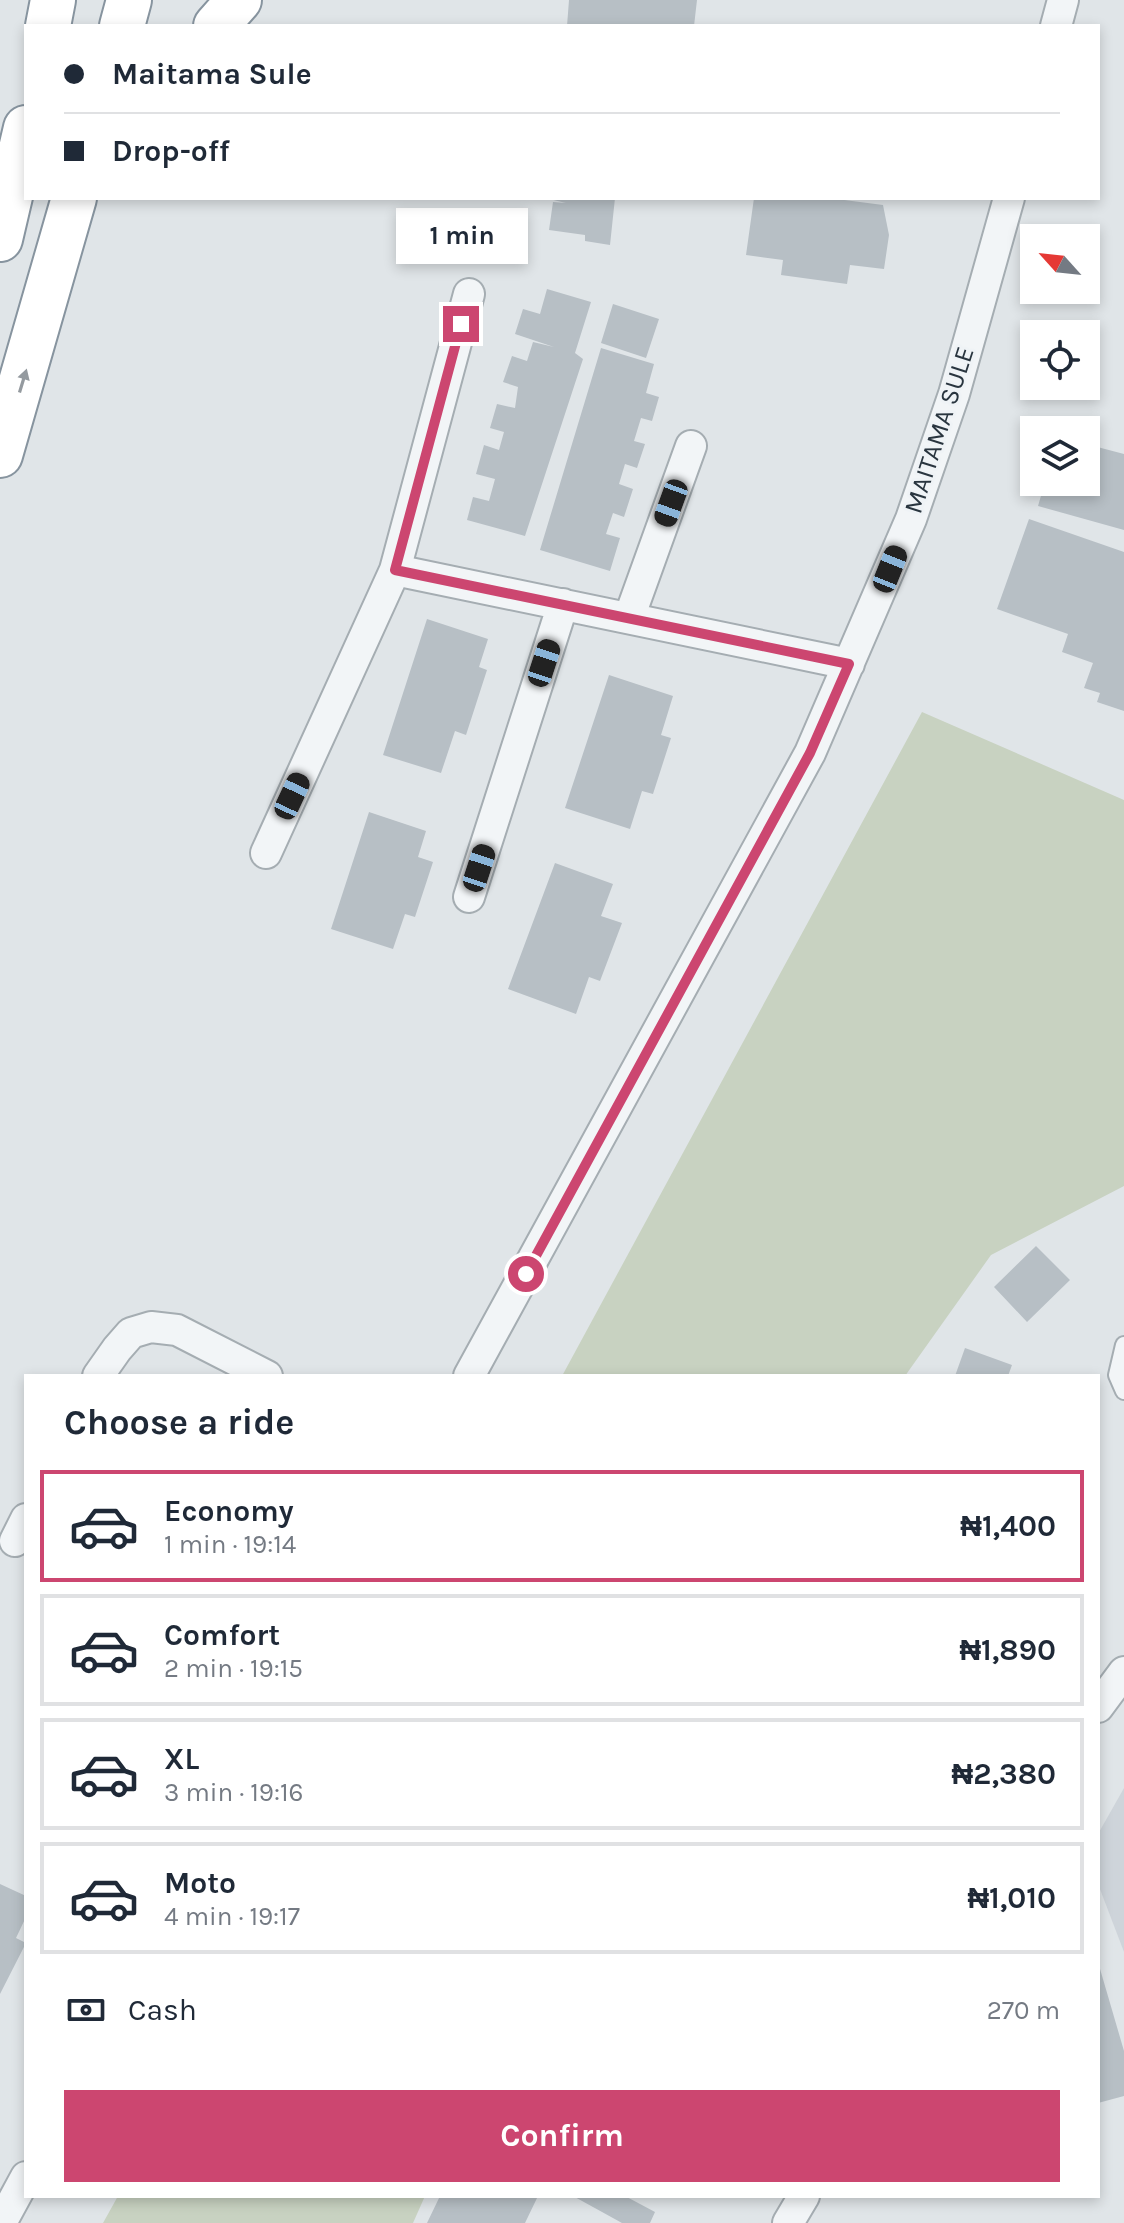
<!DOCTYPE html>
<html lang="en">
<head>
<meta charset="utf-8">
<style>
	:root { --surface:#fff; --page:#f2f2f3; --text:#1f2937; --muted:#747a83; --line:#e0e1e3; --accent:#cc4670 }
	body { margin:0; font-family:Karla,sans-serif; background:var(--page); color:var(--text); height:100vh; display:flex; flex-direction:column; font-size:30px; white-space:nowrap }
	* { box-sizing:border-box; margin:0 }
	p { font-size:26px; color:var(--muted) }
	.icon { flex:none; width:44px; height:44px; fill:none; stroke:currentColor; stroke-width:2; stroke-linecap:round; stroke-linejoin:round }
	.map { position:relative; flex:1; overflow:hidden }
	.details { position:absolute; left:24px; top:1374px; width:1076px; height:824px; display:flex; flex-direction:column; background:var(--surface); border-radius:0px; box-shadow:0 4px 12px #0003 }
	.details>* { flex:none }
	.hud { position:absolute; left:24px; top:24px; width:1076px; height:176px; border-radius:0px; box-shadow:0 4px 12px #0003; display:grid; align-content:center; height:176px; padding:0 40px; background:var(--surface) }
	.needle { width:52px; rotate:297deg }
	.fabs { position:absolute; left:1020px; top:224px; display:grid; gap:16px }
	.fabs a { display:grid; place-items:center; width:80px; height:80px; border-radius:0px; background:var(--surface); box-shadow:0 4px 12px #0003; font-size:40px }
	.end { position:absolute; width:36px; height:36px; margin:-18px; border:10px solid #cc4670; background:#fff; box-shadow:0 0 0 4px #fff }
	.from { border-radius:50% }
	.bubble { position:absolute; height:56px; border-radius:0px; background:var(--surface); box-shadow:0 4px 12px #0003; font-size:26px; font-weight:700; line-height:56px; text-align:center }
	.car { position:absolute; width:24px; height:48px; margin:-24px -12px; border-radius:10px; box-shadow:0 0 6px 2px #0007; background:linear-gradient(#222 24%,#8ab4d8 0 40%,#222 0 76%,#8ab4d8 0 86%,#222 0) }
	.hud b { display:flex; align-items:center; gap:28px; height:76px; font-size:30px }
	.hud b+b { border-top:2px solid var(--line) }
	.hud i { width:20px; height:20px; background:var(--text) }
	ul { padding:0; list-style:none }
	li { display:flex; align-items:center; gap:24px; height:112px; margin:0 16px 12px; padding:0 24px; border:4px solid var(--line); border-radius:0px }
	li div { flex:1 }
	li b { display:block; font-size:30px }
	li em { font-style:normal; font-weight:700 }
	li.selected { border-color:var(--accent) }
	li>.icon { width:72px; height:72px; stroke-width:1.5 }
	h2 { padding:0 40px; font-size:36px; line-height:96px }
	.pay { display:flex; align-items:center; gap:20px; height:88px; padding:0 40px; font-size:30px }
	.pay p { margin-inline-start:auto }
	.cta { display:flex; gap:16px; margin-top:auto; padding:16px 40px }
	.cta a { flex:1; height:92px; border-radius:0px; background:var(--accent); color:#fff; font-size:32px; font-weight:700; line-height:92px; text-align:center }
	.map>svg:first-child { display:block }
</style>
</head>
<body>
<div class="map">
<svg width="1124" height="2223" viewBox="0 0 1124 2223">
	<rect width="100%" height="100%" fill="#e0e5e8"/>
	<path fill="#ced4da" d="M 1124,1788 L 1124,1952 L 1098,1884 L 1098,1834 Z"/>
	<path fill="#c8d2c1" d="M 922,712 L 1124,800 L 1124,1186 L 991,1255 L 905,1376 L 562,1376 Z
		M 118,2196 L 425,2196 L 413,2223 L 103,2223 Z"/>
	<path fill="#b7bfc5" d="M 569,0 L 697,0 L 694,26 L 567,26 Z
		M 545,198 L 615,198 L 610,245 L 585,241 L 585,235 L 549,230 L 553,202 L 566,203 Z
		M 754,198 L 829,198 L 883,205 L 889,235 L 884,269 L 850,265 L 847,284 L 781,275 L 783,260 L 746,255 Z
		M 547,289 L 591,302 L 575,353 L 583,359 L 525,536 L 467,520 L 473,497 L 489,501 L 495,479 L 476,474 L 484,445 L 499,450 L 504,432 L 490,428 L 497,404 L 515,408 L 518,387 L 503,382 L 512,356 L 527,361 L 533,342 L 554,347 L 515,334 L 523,309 L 540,314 Z
		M 613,304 L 659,319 L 646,358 L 601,343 Z
		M 601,348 L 654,364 L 646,393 L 659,397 L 652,421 L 641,418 L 634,441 L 645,444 L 637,468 L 625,464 L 619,484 L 633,489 L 624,517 L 613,513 L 606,534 L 620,538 L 610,571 L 540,550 Z
		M 1086,444 L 1124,454 L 1124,530 L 1038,506 L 1045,482 L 1086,482 Z
		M 1029,519 L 1124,552 L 1124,711 L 1097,702 L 1100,693 L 1084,688 L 1093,663 L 1062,652 L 1068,634 L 997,609 Z
		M 427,619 L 488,639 L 479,667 L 487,670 L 466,735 L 455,731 L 441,773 L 383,755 Z
		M 609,675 L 673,696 L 661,735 L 671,738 L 653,794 L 642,791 L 630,829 L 565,808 Z
		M 369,812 L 426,831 L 418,857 L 433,862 L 415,917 L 405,914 L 393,949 L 331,929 Z
		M 555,863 L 613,884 L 601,916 L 622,923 L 600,981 L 589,977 L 576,1014 L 508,989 Z
		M 1036,1246 L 1070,1280 L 1027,1322 L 994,1287 Z
		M 965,1348 L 1012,1365 L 1008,1376 L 955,1376 Z
		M 0,1884 L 26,1896 L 26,1917 L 16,1938 L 26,1943 L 0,1994 Z
		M 1098,1962 L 1124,2051 L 1124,2096 L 1098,2103 Z
		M 440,2196 L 538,2196 L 525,2223 L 427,2223 Z
		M 573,2196 L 625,2196 L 655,2212 L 650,2223 L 622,2223 Z"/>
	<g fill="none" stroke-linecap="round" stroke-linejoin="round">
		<g stroke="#a5adb2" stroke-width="20">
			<path id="service" d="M 1124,1345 L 1117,1375 L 1124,1391"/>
		</g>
		<g stroke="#a5adb2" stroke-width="34">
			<path id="minor" d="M 1056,26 L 1063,0
				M 395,570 L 849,664
				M 629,618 L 691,446
				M 266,853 L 395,570 L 469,294
				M 469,897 L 563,604
				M 98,1376 L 117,1349 L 131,1333 L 151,1327 L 177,1330 L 267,1376
				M 469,1376 L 810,753 L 911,519 L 954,394 L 1009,198
				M 15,1541 L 26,1519
				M 1098,1707 L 1124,1672
				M 1,2223 L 26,2177
				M 788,2223 L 804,2196"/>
		</g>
		<g stroke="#87949f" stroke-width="48">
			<path id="trunk" d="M 122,26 L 129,0
				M 216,26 L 239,0
				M 0,455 L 74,198"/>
		</g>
		<g stroke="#87949f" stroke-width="48">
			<path id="motorway" d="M 48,26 L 53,0
				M 0,239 L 26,128"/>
		</g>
		<use href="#service" stroke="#f2f5f7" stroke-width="16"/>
		<use href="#minor" stroke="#f2f5f7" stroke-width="30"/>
		<use href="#trunk" stroke="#fff" stroke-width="44"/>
		<use href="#motorway" stroke="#fff" stroke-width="44"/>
	</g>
	<defs><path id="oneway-solid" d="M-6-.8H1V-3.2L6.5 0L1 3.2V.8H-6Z" transform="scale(2)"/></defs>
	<use fill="#949a9f" href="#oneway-solid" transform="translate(23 381) rotate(-73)"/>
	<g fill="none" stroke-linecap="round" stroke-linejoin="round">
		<path stroke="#cc4670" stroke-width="10" d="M 461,324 L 395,570 L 849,664 L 810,753 L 526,1274"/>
	</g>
	<g text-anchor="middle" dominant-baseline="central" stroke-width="6" stroke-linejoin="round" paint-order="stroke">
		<g font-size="26" fill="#29353f" stroke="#eff3f6">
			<text transform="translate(939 430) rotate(-72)">MAITAMA SULE</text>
		</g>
	</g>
</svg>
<div class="fabs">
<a><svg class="needle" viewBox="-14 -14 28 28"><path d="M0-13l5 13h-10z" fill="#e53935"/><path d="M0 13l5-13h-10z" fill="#747a83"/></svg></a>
<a><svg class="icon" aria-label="locate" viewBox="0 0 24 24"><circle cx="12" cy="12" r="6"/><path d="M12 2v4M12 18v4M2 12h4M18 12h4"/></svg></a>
<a><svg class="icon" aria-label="layers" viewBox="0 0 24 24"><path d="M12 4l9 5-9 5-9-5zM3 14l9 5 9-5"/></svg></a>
</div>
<i class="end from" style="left:526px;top:1274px"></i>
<i class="end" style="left:461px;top:324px"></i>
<div class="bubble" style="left:396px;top:208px;width:132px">1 min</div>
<i class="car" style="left:671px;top:503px;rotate:200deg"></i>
<i class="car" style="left:890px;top:569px;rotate:22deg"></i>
<i class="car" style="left:544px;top:663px;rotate:18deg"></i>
<i class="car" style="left:292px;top:796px;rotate:25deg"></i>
<i class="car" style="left:479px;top:868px;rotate:18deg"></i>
<div class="hud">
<b><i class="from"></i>Maitama Sule</b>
<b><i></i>Drop-off</b>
</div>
<section class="details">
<h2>Choose a ride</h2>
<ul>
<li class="selected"><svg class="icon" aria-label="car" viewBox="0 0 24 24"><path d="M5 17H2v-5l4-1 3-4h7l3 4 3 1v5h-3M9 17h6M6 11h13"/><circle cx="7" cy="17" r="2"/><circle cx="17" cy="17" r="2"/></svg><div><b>Economy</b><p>1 min · 19:14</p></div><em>₦1,400</em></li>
<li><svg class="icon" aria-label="car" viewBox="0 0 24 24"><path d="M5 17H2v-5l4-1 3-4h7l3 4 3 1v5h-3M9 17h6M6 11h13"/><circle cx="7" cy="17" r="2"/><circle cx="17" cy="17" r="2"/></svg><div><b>Comfort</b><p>2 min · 19:15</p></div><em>₦1,890</em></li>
<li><svg class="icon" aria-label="car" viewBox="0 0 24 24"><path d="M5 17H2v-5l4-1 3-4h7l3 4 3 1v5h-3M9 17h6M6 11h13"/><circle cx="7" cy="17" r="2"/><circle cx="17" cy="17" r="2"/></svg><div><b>XL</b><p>3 min · 19:16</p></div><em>₦2,380</em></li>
<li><svg class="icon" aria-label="car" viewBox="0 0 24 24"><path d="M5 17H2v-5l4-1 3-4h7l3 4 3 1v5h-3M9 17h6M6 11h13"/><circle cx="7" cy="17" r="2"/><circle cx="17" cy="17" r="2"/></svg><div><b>Moto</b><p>4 min · 19:17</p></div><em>₦1,010</em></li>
</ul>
<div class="pay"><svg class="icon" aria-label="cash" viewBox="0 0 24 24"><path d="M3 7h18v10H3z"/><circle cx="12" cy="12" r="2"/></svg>Cash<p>270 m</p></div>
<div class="cta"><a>Confirm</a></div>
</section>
</div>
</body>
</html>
